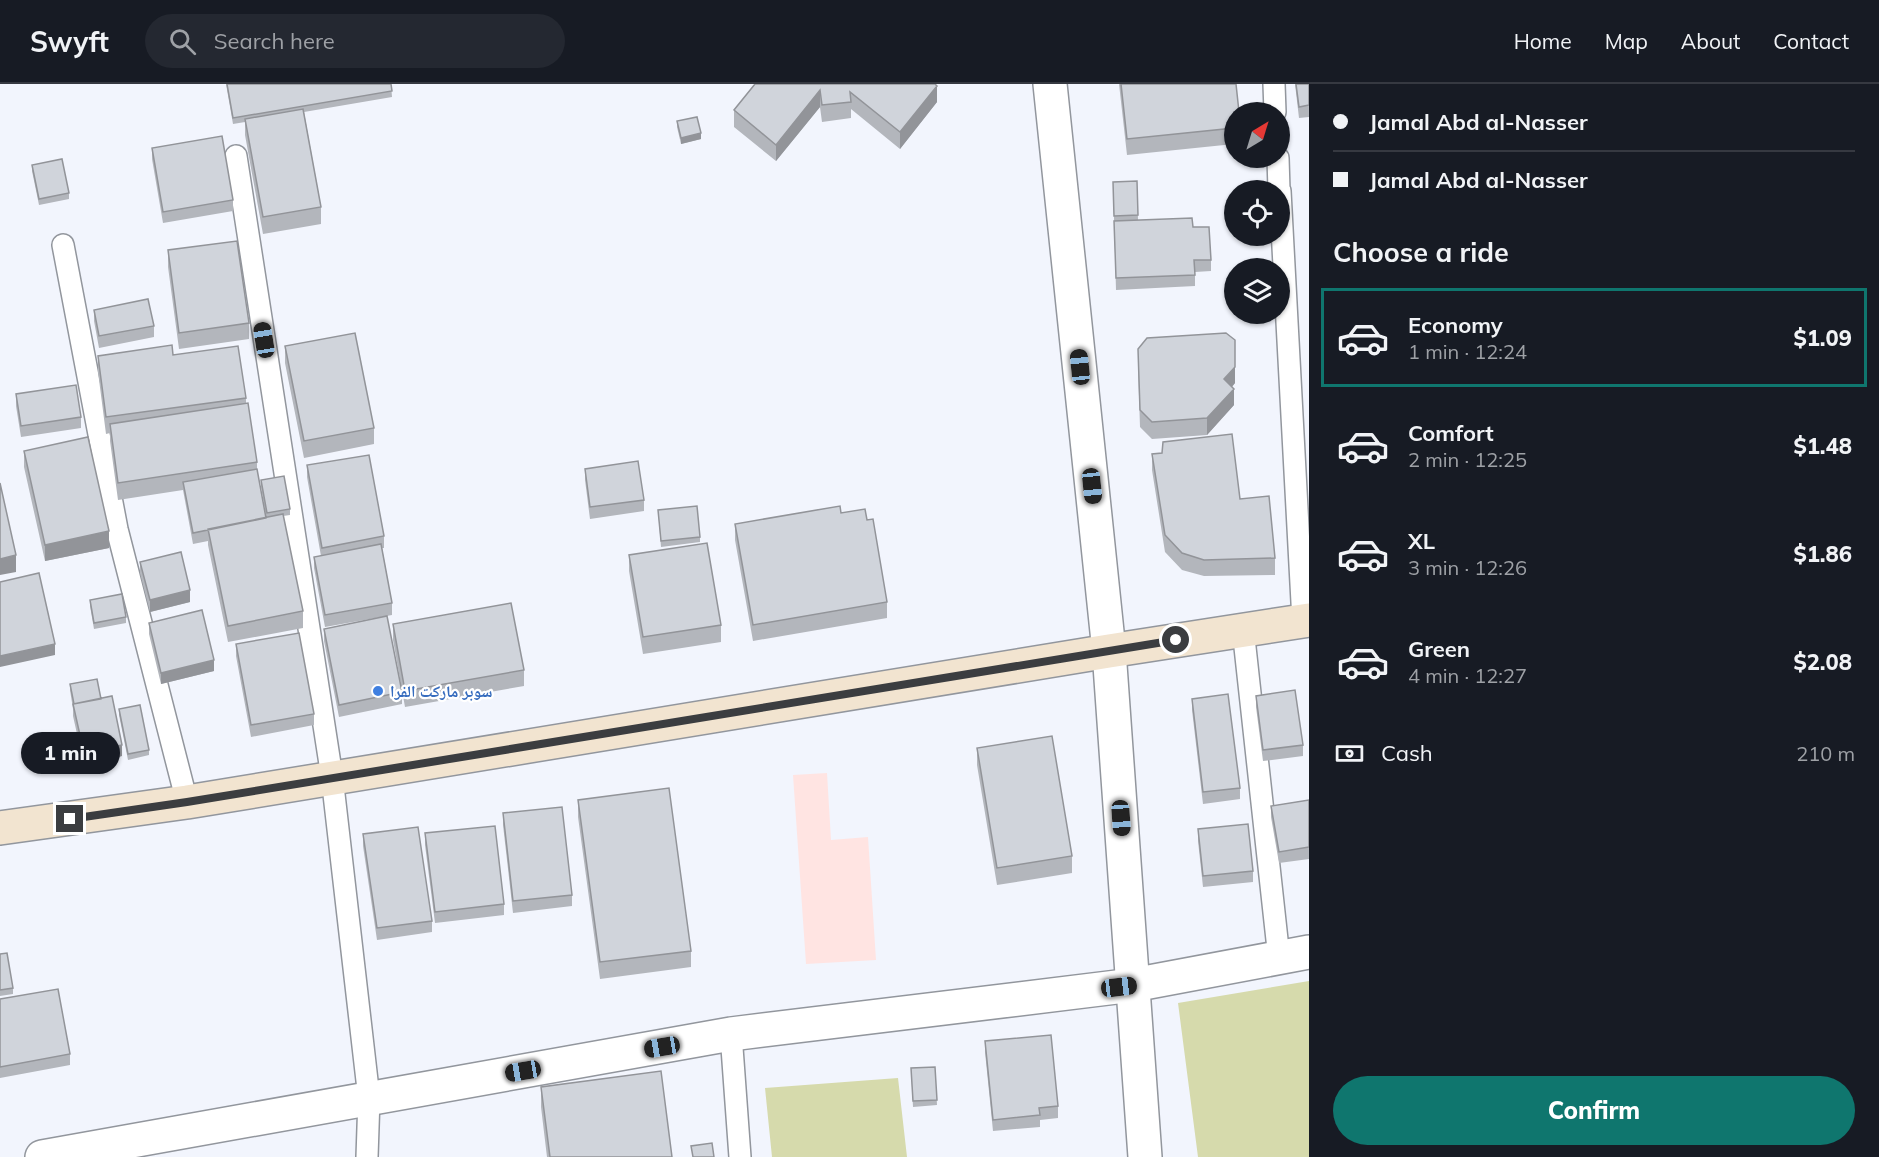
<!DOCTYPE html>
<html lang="en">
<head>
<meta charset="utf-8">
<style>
	:root { --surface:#171b24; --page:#242831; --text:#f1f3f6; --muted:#9ea1a6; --line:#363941; --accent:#0f766e }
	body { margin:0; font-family:Mulish,"Noto Naskh Arabic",sans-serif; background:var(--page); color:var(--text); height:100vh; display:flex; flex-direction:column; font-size:22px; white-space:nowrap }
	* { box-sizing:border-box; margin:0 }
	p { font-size:20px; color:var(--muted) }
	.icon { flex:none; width:33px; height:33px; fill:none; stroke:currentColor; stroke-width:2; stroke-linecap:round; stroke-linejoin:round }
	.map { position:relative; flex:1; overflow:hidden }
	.drawer { display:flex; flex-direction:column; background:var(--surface); width:570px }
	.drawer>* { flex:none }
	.banner { display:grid; align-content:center; height:132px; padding:0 24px; background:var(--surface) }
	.needle { width:39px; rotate:38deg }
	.fabs { position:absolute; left:1224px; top:18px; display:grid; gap:12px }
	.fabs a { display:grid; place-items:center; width:66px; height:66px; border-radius:50%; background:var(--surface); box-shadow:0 2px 4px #0004; font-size:30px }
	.end { position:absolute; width:27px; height:27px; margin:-14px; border:8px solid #3b3d40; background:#fff; box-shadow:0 0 0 3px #fff }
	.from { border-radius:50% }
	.bubble { position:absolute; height:42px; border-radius:21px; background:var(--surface); box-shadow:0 2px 4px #0004; font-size:20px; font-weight:800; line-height:42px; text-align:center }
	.car { position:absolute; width:18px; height:36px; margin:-18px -9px; border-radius:8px; box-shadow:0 0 4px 2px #0007; background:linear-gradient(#222 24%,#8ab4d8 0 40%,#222 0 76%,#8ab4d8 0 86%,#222 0) }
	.banner b { display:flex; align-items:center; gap:21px; height:57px; font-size:22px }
	.banner b+b { border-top:2px solid var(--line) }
	.banner i { width:15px; height:15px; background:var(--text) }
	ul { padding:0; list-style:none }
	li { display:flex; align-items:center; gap:18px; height:99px; margin:0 12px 9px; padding:0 12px; border:3px solid transparent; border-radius:0px }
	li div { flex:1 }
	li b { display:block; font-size:22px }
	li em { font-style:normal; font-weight:800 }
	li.on { border-color:var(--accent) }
	li>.icon { width:54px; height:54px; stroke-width:1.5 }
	h2 { padding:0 24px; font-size:27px; line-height:72px }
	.pay { display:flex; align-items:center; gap:15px; height:66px; padding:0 24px; font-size:22px }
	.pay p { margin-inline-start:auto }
	.primary-button { display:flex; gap:12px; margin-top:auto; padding:12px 24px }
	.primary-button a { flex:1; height:69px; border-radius:36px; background:var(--accent); color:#fff; font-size:24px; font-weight:800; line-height:69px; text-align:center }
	header { display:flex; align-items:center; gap:36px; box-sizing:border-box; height:84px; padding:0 30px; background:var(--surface); border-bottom:2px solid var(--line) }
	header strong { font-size:28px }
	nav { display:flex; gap:33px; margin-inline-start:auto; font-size:21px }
	.search { width:420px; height:54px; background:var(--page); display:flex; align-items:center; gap:15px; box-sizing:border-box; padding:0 21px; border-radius:33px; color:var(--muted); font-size:22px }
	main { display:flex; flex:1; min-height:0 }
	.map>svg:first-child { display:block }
</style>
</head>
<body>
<header>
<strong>Swyft</strong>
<div class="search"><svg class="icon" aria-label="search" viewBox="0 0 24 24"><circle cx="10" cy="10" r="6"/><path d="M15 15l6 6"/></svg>Search here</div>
<nav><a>Home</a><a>Map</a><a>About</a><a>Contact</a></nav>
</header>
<main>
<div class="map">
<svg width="1309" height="1073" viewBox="0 0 1309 1073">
	<rect width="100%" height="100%" fill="#f2f5fd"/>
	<path fill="#ffe4e2" d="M 827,689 L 831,756 L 868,753 L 876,876 L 806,880 L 793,691 Z"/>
	<path fill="#d6daac" d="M 1309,897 L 1309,1073 L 1198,1073 L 1178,919 Z
		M 898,994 L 907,1073 L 772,1073 L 765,1004 Z"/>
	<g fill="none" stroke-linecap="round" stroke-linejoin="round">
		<g stroke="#92969d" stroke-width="24">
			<path id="service" d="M 1274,0 L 1275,28
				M 236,72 L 332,693 L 369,1014 L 367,1073
				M 1278,74 L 1279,106
				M 1280,107 L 1303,537
				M 63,161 L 117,445 L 187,718
				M 1243,545 L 1279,874
				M 731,950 L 740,1073"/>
		</g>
		<g stroke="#92969d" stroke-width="36">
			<path id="minor" d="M 42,1073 L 731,950 L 1133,901 L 1309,868"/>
		</g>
		<g stroke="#92969d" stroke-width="36">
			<path id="tertiary" d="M 1050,0 L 1109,567 L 1145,1073"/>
		</g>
		<g stroke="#92969d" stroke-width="36">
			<path id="secondary" d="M 0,744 L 187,718 L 1109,567 L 1309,536"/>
		</g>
		<use href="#service" stroke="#fff" stroke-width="21"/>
		<use href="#minor" stroke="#fff" stroke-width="33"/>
		<use href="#tertiary" stroke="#fff" stroke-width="33"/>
		<use href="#secondary" stroke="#f2e4d0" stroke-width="33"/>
	</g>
	<path fill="#b3b6bc" d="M 226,0 L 391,0 L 392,13 L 304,28 L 321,123 L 321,140 L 263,150 L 245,51 L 245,38 L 233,40 Z
		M 755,0 L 935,0 L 937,18 L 900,65 L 851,25 L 851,34 L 822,38 L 820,23 L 776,77 L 734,43 L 734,26 Z
		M 1119,0 L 1236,0 L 1234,60 L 1127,71 Z
		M 1295,0 L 1309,0 L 1309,33 L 1299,34 Z
		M 677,37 L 701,55 L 681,60 L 677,43 Z
		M 152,64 L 233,116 L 233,127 L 163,139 L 152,75 Z
		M 32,81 L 69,109 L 69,115 L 39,121 L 32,87 Z
		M 1137,97 L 1138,136 L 1193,143 L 1211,176 L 1211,187 L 1195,188 L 1195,202 L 1116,206 L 1113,98 Z
		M 168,166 L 249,239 L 249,255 L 179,265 L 168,183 Z
		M 94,226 L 154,242 L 154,253 L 99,264 L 94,237 Z
		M 285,262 L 374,344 L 374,360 L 304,374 L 285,279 Z
		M 173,271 L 246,314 L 246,320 L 257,378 L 257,385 L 266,434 L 261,402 L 261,396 L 290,425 L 290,431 L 283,432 L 303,527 L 303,544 L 228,558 L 208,461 L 208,457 L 193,460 L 183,406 L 118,416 L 110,357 L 110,349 L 106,350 L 98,288 L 98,272 Z
		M 1138,282 L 1235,299 L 1232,303 L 1234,321 L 1207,351 L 1152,355 L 1140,343 Z
		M 16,310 L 81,333 L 81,344 L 21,353 L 16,322 Z
		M 24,367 L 109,464 L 45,477 L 24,383 Z
		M 1152,370 L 1240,415 L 1275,474 L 1275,491 L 1204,492 L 1182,486 L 1165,468 L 1152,386 Z
		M 307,381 L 384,452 L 384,464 L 382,464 L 392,519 L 392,531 L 325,543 L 314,484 L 314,473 L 321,472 L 307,393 Z
		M 585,385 L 644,416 L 644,427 L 590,435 L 585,396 Z
		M 658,426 L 700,453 L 700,458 L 661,463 Z
		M 841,429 L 867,436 L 887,518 L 887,534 L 753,557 L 735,456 L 735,440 Z
		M 629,471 L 721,541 L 721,558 L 643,570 L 629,487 Z
		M 140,478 L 190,518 L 150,528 L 140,489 Z
		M 90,516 L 126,533 L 126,539 L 94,545 L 90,522 Z
		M 149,539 L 214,587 L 161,600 L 149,550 Z
		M 393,540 L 524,586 L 524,602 L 405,623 L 393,556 Z
		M 324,545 L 402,608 L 402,620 L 339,633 L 324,557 Z
		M 236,560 L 314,630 L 314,641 L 251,653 L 236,572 Z
		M 70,600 L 101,615 L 122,672 L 84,681 L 73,632 L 73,625 L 70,606 Z
		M 1256,612 L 1303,661 L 1303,672 L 1263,677 L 1256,623 Z
		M 1192,615 L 1240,704 L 1240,715 L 1203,720 L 1192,626 Z
		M 119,625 L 149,666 L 149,671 L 128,676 L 119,631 Z
		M 977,664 L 1072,772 L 1072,789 L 997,801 L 977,681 Z
		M 578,716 L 691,867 L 691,883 L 600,895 L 578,733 Z
		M 1309,716 L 1309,775 L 1279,779 L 1271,733 L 1271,722 Z
		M 503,729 L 572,811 L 572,822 L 513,829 L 503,741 Z
		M 1198,745 L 1253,787 L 1253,798 L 1203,803 L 1198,757 Z
		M 425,749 L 504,820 L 504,831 L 435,839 L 425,761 Z
		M 363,750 L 432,837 L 432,848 L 377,856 L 363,762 Z
		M 0,870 L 13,904 L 13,910 L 0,912 Z
		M 0,915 L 70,970 L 70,981 L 0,994 Z
		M 985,957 L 1058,1022 L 1058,1034 L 1040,1036 L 1040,1043 L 993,1047 L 985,968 Z
		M 935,983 L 937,1021 L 913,1023 L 911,984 Z
		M 541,1003 L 672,1073 L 547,1073 L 541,1023 Z"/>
	<path fill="#929499" d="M 937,2 L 937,18 L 900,65 L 900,48 Z
		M 820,6 L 820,23 L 776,77 L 776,61 Z
		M 701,49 L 701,55 L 681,60 L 681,54 Z
		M 1235,283 L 1235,299 L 1224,312 L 1224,295 Z
		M 1234,305 L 1234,321 L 1207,351 L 1207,334 Z
		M 109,447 L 109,464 L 45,477 L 45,461 Z
		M 16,471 L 16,488 L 0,491 L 0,475 Z
		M 190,506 L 190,518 L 150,528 L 150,516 Z
		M 55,560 L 55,571 L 0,583 L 0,572 Z
		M 214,576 L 214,587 L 161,600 L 161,589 Z
		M 122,661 L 122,672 L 84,681 L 84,669 Z"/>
	<path fill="#d0d4db" stroke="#929499" stroke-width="1.5" d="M 227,0 L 391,0 L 392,7 L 233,34 Z
		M 755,0 L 935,0 L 937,2 L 900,48 L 850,8 L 851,18 L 822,21 L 820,6 L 776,61 L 734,26 Z
		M 1121,0 L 1236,0 L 1239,28 L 1234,28 L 1234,44 L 1127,55 Z
		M 1296,0 L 1309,0 L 1309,21 L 1299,23 Z
		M 303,25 L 321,123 L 263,133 L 245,35 Z
		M 697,33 L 701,49 L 681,54 L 677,37 Z
		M 222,52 L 233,116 L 163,128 L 152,64 Z
		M 62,75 L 69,109 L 39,115 L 32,81 Z
		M 1137,97 L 1138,131 L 1114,132 L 1113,98 Z
		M 1192,134 L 1193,143 L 1209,143 L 1211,176 L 1194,176 L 1195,191 L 1116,194 L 1114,137 Z
		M 237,157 L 249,239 L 179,249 L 168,166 Z
		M 148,215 L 154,242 L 99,252 L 94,226 Z
		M 355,249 L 374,344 L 304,357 L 285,262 Z
		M 1226,249 L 1235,256 L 1235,283 L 1224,295 L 1234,305 L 1207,334 L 1152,338 L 1140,326 L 1138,265 L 1147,254 Z
		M 172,261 L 173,271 L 238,262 L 246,314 L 106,333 L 98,272 Z
		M 76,301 L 81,333 L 21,342 L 16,310 Z
		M 248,319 L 257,378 L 118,399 L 110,340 Z
		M 1232,350 L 1240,415 L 1269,412 L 1275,474 L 1204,476 L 1182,469 L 1165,451 L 1152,370 L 1162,369 L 1163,358 Z
		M 88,353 L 109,447 L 45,461 L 24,367 Z
		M 369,371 L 384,452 L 322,464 L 307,381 Z
		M 638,377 L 644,416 L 590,423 L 585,385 Z
		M 257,385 L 266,434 L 193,449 L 183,398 Z
		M 284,392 L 290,425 L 267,429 L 261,396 Z
		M 0,399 L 16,471 L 0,475 Z
		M 697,422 L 700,453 L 661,457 L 658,426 Z
		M 840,422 L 841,429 L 865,425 L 867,436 L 873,435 L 887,518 L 753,541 L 735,440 Z
		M 283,430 L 303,527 L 228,542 L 208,445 Z
		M 707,459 L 721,541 L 643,553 L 629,471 Z
		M 381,460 L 392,519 L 325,531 L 314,473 Z
		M 181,468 L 190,506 L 150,516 L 140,478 Z
		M 39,489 L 55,560 L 0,572 L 0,498 Z
		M 122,510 L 126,533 L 94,539 L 90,516 Z
		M 511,519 L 524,586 L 405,607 L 393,540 Z
		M 202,526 L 214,576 L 161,589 L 149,539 Z
		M 387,532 L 402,608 L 339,621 L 324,545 Z
		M 299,549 L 314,630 L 251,641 L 236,560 Z
		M 97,595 L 101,615 L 74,620 L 70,600 Z
		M 1295,606 L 1303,661 L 1263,666 L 1256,612 Z
		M 1228,610 L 1240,704 L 1203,708 L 1192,615 Z
		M 112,612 L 122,661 L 84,669 L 73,620 Z
		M 140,621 L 149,666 L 128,670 L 119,625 Z
		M 1052,652 L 1072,772 L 997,784 L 977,664 Z
		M 669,704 L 691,867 L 600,878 L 578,716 Z
		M 1309,716 L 1309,763 L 1279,768 L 1271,722 Z
		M 562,723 L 572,811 L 513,817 L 503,729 Z
		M 1248,740 L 1253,787 L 1203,792 L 1198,745 Z
		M 495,742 L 504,820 L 435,828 L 425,749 Z
		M 418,743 L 432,837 L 377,844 L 363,750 Z
		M 7,869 L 13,904 L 0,906 L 0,870 Z
		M 58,905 L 70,970 L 0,983 L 0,915 Z
		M 1051,951 L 1058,1022 L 1039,1024 L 1040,1031 L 993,1036 L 985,957 Z
		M 935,983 L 937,1016 L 913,1017 L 911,984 Z
		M 661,987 L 672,1073 L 550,1073 L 541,1003 Z
		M 712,1059 L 714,1073 L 693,1073 L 691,1062 Z"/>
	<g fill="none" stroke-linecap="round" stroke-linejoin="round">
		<path stroke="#3b3d40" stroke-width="8" d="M 70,735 L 187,718 L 1176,556"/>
	</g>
	<circle fill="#3f7fe0" stroke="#fff" stroke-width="2" cx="378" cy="607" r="6"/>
	<g text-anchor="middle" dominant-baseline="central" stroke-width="4.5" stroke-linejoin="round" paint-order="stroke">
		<g font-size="16" font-weight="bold" fill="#366cbe" stroke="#fff" text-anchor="start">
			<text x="390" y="607">سوبر ماركت الفرا</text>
		</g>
	</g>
</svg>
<div class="fabs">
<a><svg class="needle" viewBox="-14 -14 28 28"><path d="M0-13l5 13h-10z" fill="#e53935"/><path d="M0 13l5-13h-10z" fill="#9ea1a6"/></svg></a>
<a><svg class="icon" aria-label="locate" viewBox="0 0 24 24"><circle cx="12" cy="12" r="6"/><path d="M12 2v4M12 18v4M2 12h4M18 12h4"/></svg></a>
<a><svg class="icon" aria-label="layers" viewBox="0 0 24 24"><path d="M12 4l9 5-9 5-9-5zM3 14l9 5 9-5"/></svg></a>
</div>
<i class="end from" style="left:1176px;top:556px"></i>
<i class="end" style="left:70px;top:735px"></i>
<div class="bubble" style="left:21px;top:648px;width:99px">1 min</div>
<i class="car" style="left:264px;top:256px;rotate:351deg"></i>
<i class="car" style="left:1080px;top:283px;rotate:354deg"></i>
<i class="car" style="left:1092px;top:402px;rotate:174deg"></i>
<i class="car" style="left:1121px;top:734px;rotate:176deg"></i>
<i class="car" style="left:1119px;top:903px;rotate:83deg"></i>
<i class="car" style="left:662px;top:963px;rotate:260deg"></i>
<i class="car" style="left:523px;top:987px;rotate:260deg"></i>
</div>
<section class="drawer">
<div class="banner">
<b><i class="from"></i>Jamal Abd al-Nasser</b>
<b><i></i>Jamal Abd al-Nasser</b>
</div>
<h2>Choose a ride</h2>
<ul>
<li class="on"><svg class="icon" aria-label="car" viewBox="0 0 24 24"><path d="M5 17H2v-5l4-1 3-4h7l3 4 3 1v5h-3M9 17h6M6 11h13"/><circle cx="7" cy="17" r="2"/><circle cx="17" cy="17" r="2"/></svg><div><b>Economy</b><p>1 min · 12:24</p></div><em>$1.09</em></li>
<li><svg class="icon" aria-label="car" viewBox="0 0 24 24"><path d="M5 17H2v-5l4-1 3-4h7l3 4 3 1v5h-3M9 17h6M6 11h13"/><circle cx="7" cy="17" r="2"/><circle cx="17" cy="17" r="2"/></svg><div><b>Comfort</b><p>2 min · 12:25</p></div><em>$1.48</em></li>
<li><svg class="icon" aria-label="car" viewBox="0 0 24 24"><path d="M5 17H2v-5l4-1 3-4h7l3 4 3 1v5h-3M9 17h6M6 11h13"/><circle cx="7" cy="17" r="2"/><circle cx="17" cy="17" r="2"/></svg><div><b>XL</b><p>3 min · 12:26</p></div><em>$1.86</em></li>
<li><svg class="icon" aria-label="car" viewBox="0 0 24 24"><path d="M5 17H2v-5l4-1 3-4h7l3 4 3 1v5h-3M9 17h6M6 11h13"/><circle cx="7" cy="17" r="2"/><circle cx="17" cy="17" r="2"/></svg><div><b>Green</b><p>4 min · 12:27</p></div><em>$2.08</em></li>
</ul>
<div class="pay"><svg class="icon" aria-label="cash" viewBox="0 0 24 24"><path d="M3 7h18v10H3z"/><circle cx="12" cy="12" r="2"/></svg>Cash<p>210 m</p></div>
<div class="primary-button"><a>Confirm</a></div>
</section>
</main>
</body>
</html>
